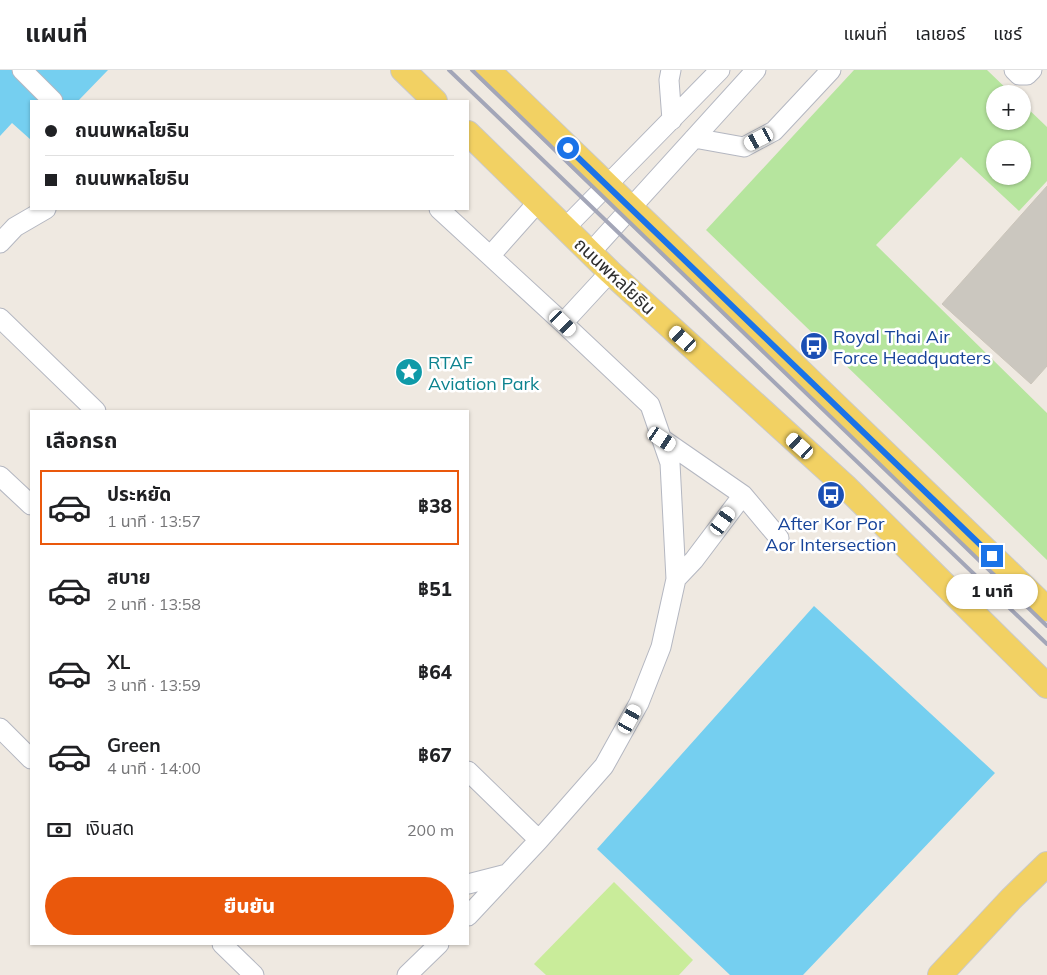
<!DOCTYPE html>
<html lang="th">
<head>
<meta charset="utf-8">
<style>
	:root { --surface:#fff; --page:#f6f6f6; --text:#202124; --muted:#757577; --line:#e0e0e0; --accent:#ea580c }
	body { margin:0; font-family:Mulish,"Noto Sans Thai",sans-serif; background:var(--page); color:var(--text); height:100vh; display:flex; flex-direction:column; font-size:19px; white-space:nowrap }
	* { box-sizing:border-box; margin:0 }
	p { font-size:16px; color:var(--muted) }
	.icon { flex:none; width:28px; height:28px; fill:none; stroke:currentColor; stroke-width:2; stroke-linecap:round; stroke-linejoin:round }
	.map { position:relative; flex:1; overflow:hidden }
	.side { position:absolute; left:30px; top:340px; width:439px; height:535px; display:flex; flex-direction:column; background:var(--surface); border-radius:0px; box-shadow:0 1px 4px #0004 }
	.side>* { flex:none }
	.banner { position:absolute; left:30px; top:30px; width:439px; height:110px; border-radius:0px; box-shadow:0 1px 4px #0004; display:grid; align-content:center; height:110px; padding:0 15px; background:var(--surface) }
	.buttons { position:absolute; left:986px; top:15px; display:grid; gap:10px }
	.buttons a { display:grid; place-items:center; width:45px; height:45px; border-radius:50%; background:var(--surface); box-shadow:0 1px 4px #0004; font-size:25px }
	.end { position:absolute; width:22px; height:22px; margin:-11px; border:6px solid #1a73e8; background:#fff; box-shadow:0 0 0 2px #fff }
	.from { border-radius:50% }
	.bubble { position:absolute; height:35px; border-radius:18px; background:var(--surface); box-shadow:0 1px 4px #0004; font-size:16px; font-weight:800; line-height:35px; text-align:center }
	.car { position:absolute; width:15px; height:30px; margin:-15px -8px; border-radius:6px; box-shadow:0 0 4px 1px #0007; background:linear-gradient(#fff 24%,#345 0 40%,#fff 0 76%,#345 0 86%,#fff 0) }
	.banner b { display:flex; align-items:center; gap:18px; height:48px; font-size:19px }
	.banner b+b { border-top:1px solid var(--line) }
	.banner i { width:12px; height:12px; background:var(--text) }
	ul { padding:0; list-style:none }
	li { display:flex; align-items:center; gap:15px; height:75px; margin:0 10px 8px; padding:0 5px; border:2px solid transparent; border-radius:0px }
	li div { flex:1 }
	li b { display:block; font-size:19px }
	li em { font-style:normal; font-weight:800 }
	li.current { border-color:var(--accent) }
	li>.icon { width:45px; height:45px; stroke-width:1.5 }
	h2 { padding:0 15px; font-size:22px; line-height:60px }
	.pay { display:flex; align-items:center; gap:12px; height:55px; padding:0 15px; font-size:19px }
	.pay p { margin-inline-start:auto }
	.cta { display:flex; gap:10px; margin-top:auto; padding:10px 15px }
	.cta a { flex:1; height:58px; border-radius:30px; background:var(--accent); color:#fff; font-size:20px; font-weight:800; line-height:58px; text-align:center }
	header { display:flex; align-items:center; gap:30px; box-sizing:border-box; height:70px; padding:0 25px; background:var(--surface); border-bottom:1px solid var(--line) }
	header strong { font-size:24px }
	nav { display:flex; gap:28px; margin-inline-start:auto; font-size:18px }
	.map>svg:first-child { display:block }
</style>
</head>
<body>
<header>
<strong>แผนที่</strong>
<nav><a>แผนที่</a><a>เลเยอร์</a><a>แชร์</a></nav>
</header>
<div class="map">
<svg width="1047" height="905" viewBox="0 0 1047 905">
	<rect width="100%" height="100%" fill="#efe9e1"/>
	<path fill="#b6e59e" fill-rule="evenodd" d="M 854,0 L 987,0 L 1012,24 L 995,24 L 995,51 L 1022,51 L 1023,34 L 1047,57 L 1047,111 L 1019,141 L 961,87 L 876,175 L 1047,343 L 1047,490 L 706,160 ZM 995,79 L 1022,79 L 1022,106 L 995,106 Z"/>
	<path fill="#c9ec9a" d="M 614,812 L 693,890 L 679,905 L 546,905 L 534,894 Z"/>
	<path fill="#75cff0" d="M 0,0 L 108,0 L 78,31 L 31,31 L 31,70 L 12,53 L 0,66 Z
		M 814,536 L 995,703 L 803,905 L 730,905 L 597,779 Z"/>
	<path fill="#cbc7bf" stroke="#cbc5ba" d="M 1047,116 L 1047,296 L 1031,314 L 942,234 Z"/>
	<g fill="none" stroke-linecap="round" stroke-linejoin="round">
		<g stroke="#b4b7c1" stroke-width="21">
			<path id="minor" d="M 22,0 L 53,31
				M 671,0 L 669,10 L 672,50
				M 1014,0 L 1019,5 L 1027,5 L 1032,0
				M 694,68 L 744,77 L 774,61 L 831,0
				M 439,139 L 563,253 L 650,335 L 670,393 L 676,509 L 661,577 L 639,633 L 604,696 L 539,770 L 468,846
				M 565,158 L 720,0
				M 0,173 L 15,157 L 46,139
				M 590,183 L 756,0
				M 490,186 L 538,132
				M 0,248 L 96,341
				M 563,253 L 610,202
				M 662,369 L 743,425 L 779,468
				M 0,406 L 31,435
				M 676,509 L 694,490 L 743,425
				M 0,658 L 31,689
				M 468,701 L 539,770
				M 468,814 L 507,804
				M 222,874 L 254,905
				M 407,905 L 439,874"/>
		</g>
		<g stroke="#c9c9c9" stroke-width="26">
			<path id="major" d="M 403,0 L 435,31
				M 488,0 L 1047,539
				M 468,63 L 610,202 L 845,416 L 1047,616
				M 940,905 L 1011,829 L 1047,794"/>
		</g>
		<use href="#minor" stroke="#fff" stroke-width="19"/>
		<use href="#major" stroke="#f2d163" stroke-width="24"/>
		<path stroke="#a3a6b8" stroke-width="4" d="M 449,0 L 1047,574
			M 472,0 L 1047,556"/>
	</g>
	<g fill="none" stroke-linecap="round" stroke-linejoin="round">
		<path stroke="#1a73e8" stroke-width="6" d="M 568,78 L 992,486"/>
	</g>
	<defs>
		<g id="bus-disc" transform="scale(1.4375)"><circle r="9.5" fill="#1a4fb4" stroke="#fff"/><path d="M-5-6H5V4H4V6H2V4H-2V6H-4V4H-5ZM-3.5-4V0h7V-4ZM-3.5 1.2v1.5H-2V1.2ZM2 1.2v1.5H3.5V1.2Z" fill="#fff"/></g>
		<g id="sight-disc" transform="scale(1.4375)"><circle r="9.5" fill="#0f9aa8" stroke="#fff"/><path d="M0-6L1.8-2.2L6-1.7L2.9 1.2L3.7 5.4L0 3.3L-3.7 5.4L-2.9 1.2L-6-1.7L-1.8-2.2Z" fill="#fff"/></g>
	</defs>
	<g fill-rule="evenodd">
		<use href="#bus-disc" x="814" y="276"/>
		<use href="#sight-disc" x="409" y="302"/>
		<use href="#bus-disc" x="831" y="425"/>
	</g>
	<g text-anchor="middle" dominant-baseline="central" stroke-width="5" stroke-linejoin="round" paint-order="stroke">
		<g font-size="18" fill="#2e2e2e" stroke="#fff">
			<text transform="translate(615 206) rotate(43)">ถนนพหลโยธิน</text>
		</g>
		<g font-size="18" fill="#164399" stroke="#fff" text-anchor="start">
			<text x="833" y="266">Royal Thai Air<tspan x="833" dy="21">Force Headquaters</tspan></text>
			<text x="831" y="453" text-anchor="middle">After Kor Por<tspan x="831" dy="21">Aor Intersection</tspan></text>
		</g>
		<g font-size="18" fill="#0d838f" stroke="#fff" text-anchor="start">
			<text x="428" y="292">RTAF<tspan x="428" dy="21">Aviation Park</tspan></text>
		</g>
	</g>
</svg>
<div class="buttons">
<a>+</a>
<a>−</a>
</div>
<i class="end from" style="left:568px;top:78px"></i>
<i class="end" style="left:992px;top:486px"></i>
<div class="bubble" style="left:946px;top:504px;width:92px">1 นาที</div>
<i class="car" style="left:759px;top:69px;rotate:242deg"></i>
<i class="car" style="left:563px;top:253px;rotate:134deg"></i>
<i class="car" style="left:683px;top:269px;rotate:312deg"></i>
<i class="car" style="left:662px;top:369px;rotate:124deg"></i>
<i class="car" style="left:800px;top:376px;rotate:312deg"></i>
<i class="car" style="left:723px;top:451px;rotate:36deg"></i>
<i class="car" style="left:630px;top:649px;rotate:29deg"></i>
<div class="banner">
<b><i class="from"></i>ถนนพหลโยธิน</b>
<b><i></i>ถนนพหลโยธิน</b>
</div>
<section class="side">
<h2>เลือกรถ</h2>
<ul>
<li class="current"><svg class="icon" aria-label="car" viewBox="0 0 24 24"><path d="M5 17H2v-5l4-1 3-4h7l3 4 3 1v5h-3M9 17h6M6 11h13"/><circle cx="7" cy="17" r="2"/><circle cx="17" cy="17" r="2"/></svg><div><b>ประหยัด</b><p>1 นาที · 13:57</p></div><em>฿38</em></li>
<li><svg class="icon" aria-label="car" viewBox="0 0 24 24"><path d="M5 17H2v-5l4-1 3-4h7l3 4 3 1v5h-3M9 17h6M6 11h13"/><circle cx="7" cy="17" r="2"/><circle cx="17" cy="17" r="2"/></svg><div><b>สบาย</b><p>2 นาที · 13:58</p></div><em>฿51</em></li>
<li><svg class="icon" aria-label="car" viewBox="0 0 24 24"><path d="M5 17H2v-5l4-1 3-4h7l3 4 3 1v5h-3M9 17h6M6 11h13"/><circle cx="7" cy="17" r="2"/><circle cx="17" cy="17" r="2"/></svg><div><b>XL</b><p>3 นาที · 13:59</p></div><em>฿64</em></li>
<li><svg class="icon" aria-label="car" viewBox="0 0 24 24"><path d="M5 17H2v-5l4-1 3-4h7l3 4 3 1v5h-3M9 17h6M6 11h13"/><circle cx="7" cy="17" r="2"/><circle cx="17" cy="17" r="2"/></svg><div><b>Green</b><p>4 นาที · 14:00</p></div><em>฿67</em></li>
</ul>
<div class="pay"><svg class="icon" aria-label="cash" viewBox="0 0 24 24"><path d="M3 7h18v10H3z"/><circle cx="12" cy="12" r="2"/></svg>เงินสด<p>200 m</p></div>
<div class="cta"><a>ยืนยัน</a></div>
</section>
</div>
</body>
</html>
